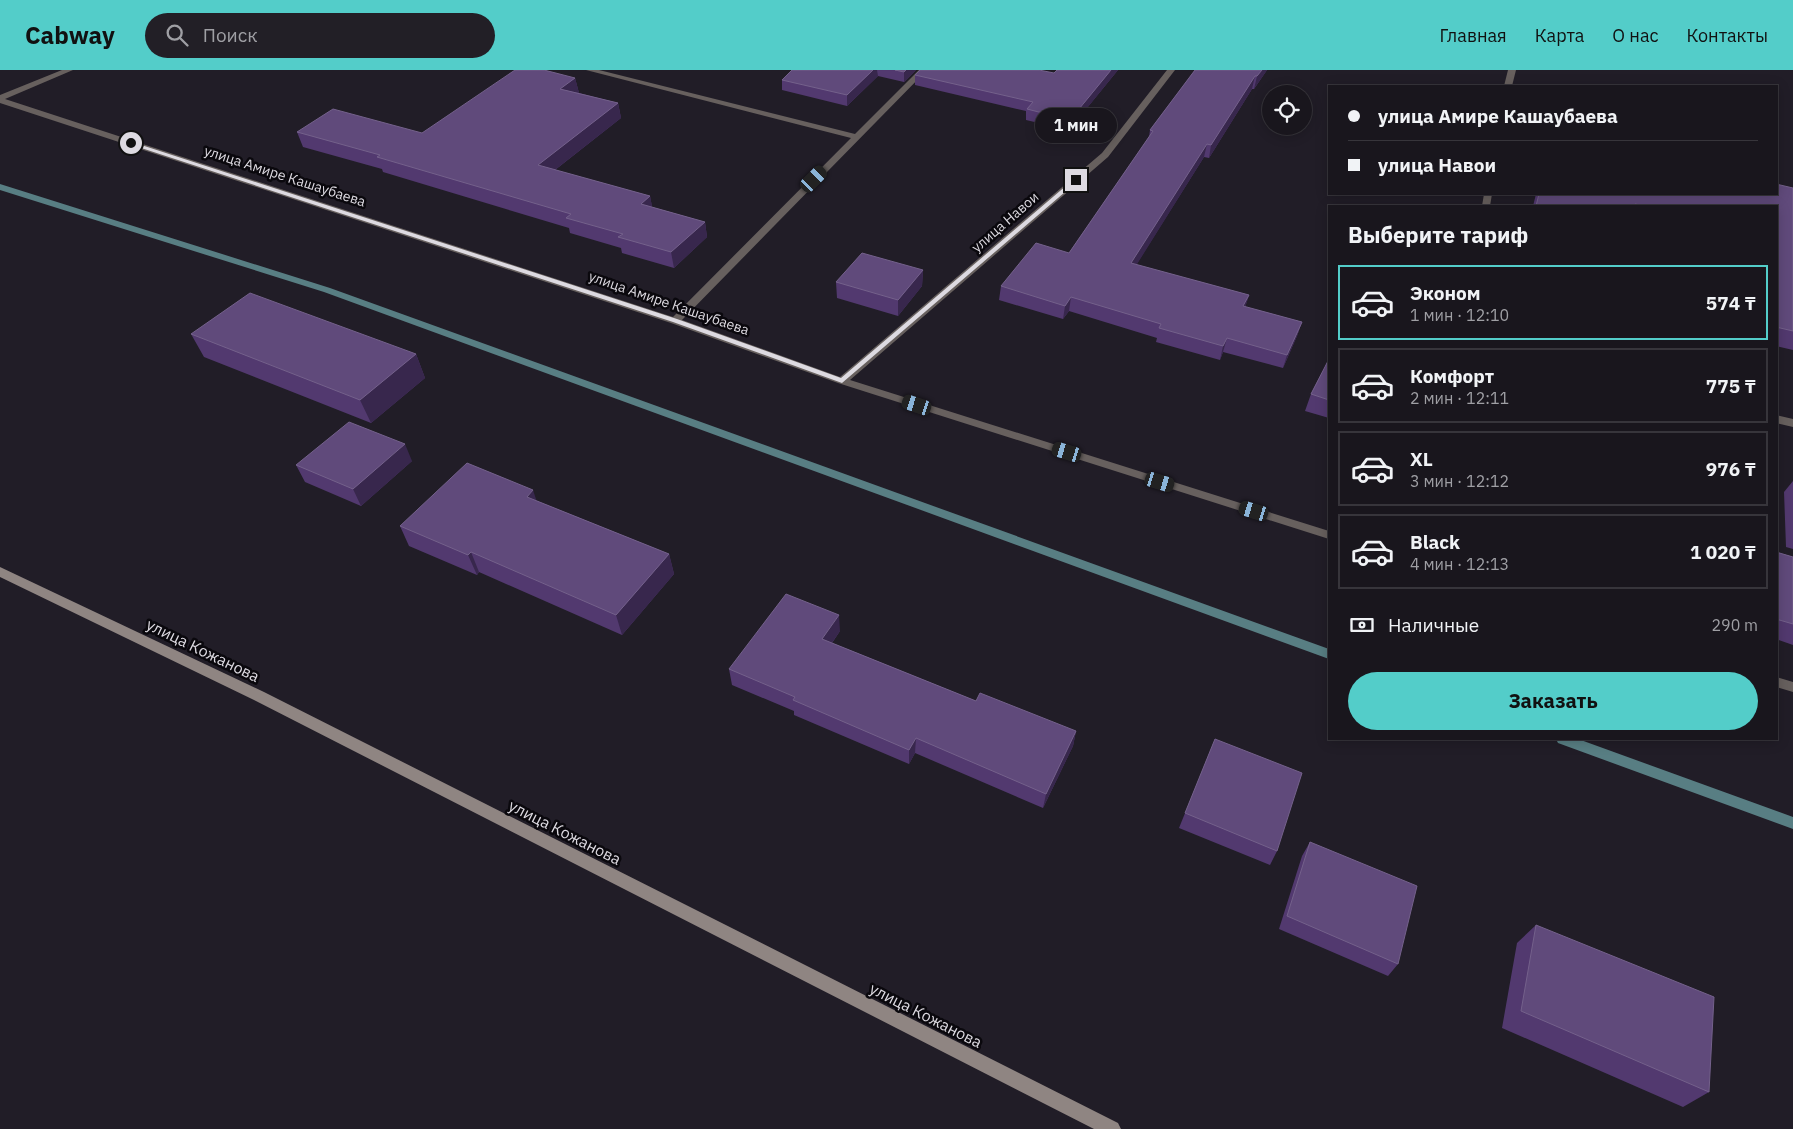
<!DOCTYPE html>
<html lang="ru">
<head>
<meta charset="utf-8">
<style>
	:root { --surface:#19161d; --page:#221f26; --text:#f1f3f6; --muted:#9f9fa4; --line:#37353b; --accent:#53cdc9 }
	body { margin:0; font-family:"IBM Plex Sans",sans-serif; background:var(--page); color:var(--text); height:100vh; display:flex; flex-direction:column; font-size:19px; white-space:nowrap }
	* { box-sizing:border-box; margin:0 }
	p { font-size:16px; color:var(--muted) }
	.icon { flex:none; width:28px; height:28px; fill:none; stroke:currentColor; stroke-width:2; stroke-linecap:round; stroke-linejoin:round }
	.map { position:relative; flex:1; overflow:hidden }
	.details { position:absolute; left:1328px; top:135px; width:450px; height:535px; display:flex; flex-direction:column; background:var(--surface); border-radius:0px; box-shadow:0 2px 12px #0003,0 0 0 1px var(--line) }
	.details>* { flex:none }
	.guide { position:absolute; left:1328px; top:15px; width:450px; height:110px; border-radius:0px; box-shadow:0 2px 12px #0003,0 0 0 1px var(--line); display:grid; align-content:center; height:110px; padding:0 20px; background:var(--surface) }
	.controls { position:absolute; left:1262px; top:15px; display:grid; gap:10px }
	.controls a { display:grid; place-items:center; width:50px; height:50px; border-radius:50%; background:var(--surface); box-shadow:0 2px 12px #0003,0 0 0 1px var(--line); font-size:25px }
	.end { position:absolute; width:22px; height:22px; margin:-11px; border:6px solid #dddae1; background:#111; box-shadow:0 0 0 2px #111 }
	.from { border-radius:50% }
	.bubble { position:absolute; height:35px; border-radius:18px; background:var(--surface); box-shadow:0 2px 12px #0003,0 0 0 1px var(--line); font-size:16px; font-weight:700; line-height:35px; text-align:center }
	.car { position:absolute; width:15px; height:30px; margin:-15px -8px; border-radius:6px; box-shadow:0 0 4px 1px #0007; background:linear-gradient(#222 24%,#8ab4d8 0 40%,#222 0 76%,#8ab4d8 0 86%,#222 0) }
	.guide b { display:flex; align-items:center; gap:18px; height:48px; font-size:19px }
	.guide b+b { border-top:1px solid var(--line) }
	.guide i { width:12px; height:12px; background:var(--text) }
	ul { padding:0; list-style:none }
	li { display:flex; align-items:center; gap:15px; height:75px; margin:0 10px 8px; padding:0 10px; border:2px solid var(--line); border-radius:0px }
	li div { flex:1 }
	li b { display:block; font-size:19px }
	li em { font-style:normal; font-weight:700 }
	li.selected { border-color:var(--accent) }
	li>.icon { width:45px; height:45px; stroke-width:1.5 }
	h2 { padding:0 20px; font-size:22px; line-height:60px }
	.pay { display:flex; align-items:center; gap:12px; height:55px; padding:0 20px; font-size:19px }
	.pay p { margin-inline-start:auto }
	.cta { display:flex; gap:10px; margin-top:auto; padding:10px 20px }
	.cta a { flex:1; height:58px; border-radius:30px; background:var(--accent); color:#111; font-size:20px; font-weight:700; line-height:58px; text-align:center }
	header { display:flex; align-items:center; gap:30px; box-sizing:border-box; height:70px; padding:0 25px; background:var(--accent); color:#111 }
	header strong { font-size:24px }
	nav { display:flex; gap:28px; margin-inline-start:auto; font-size:18px }
	.search { width:350px; height:45px; background:var(--page); display:flex; align-items:center; gap:12px; box-sizing:border-box; padding:0 18px; border-radius:28px; color:var(--muted); font-size:19px }
	.map>svg:first-child { display:block }
</style>
</head>
<body>
<header>
<strong>Cabway</strong>
<div class="search"><svg class="icon" aria-label="search" viewBox="0 0 24 24"><circle cx="10" cy="10" r="6"/><path d="M15 15l6 6"/></svg>Поиск</div>
<nav><a>Главная</a><a>Карта</a><a>О нас</a><a>Контакты</a></nav>
</header>
<div class="map">
<svg width="1793" height="1059" viewBox="0 0 1793 1059">
	<rect width="100%" height="100%" fill="#211d27"/>
	<g fill="none" stroke-linecap="round" stroke-linejoin="round">
		<path fill="#587e83" fill-rule="evenodd" d="M 0,114 L 330,218 L 1329,579 L 1329,589 L 324,222 L 0,120 Z
			M 1556,669 L 1578,669 L 1793,747 L 1793,759 L 1558,673 Z"/>
		<path fill="#67605e" fill-rule="evenodd" d="M 62,0 L 73,0 L 5,29 L 673,247 L 851,68 L 586,0 L 599,0 L 855,64 L 919,0 L 927,0 L 682,250 L 840,307 L 1102,83 L 1167,0 L 1175,0 L 1108,87 L 850,310 L 1329,461 L 1329,469 L 838,313 L 671,253 L 0,33 L 0,25 Z
			M 1508,0 L 1516,0 L 1512,16 L 1504,16 Z
			M 1484,124 L 1492,124 L 1490,136 L 1482,136 Z
			M 1776,345 L 1793,349 L 1793,357 L 1776,353 Z
			M 1776,607 L 1793,612 L 1793,622 L 1776,617 Z"/>
		<path fill="#8f8582" fill-rule="evenodd" d="M 0,497 L 264,622 L 1118,1053 L 1121,1059 L 1094,1059 L 254,630 L 0,507 Z"/>
	</g>
	<path fill="#52396f" d="M 792,0 L 916,0 L 904,12 L 878,6 L 847,36 L 782,20 L 782,10 Z
		M 1118,0 L 1069,60 L 1026,50 L 1026,41 L 915,15 L 915,5 L 1054,3 Z
		M 1195,0 L 1267,0 L 1254,19 L 1252,19 L 1209,88 L 1204,87 L 1136,195 L 1249,225 L 1245,237 L 1302,252 L 1297,266 L 1283,298 L 1223,282 L 1220,290 L 1156,272 L 1157,268 L 1069,241 L 1063,249 L 999,230 L 1001,216 L 1069,183 L 1149,67 L 1150,60 Z
		M 575,8 L 579,23 L 618,33 L 621,48 L 555,100 L 650,126 L 652,137 L 705,152 L 707,167 L 674,198 L 622,183 L 621,178 L 570,163 L 569,158 L 383,102 L 382,99 L 303,77 L 297,62 L 422,63 Z
		M 1793,118 L 1793,280 L 1776,276 L 1776,136 L 1533,136 L 1536,124 L 1776,124 Z
		M 923,200 L 922,216 L 898,246 L 837,228 L 836,212 Z
		M 191,264 L 416,284 L 425,308 L 371,353 L 204,287 Z
		M 1329,289 L 1329,348 L 1305,341 L 1311,324 Z
		M 412,391 L 361,436 L 305,412 L 296,395 Z
		M 1793,411 L 1793,479 L 1786,477 L 1784,422 Z
		M 537,431 L 669,484 L 674,504 L 622,565 L 479,502 L 477,505 L 409,476 L 400,456 Z
		M 1776,482 L 1793,487 L 1793,575 L 1776,569 Z
		M 840,561 L 832,573 L 976,631 L 1076,661 L 1073,676 L 1043,738 L 915,683 L 909,694 L 794,645 L 794,641 L 732,615 L 729,599 Z
		M 1215,669 L 1277,781 L 1270,795 L 1179,758 Z
		M 1310,772 L 1398,894 L 1388,906 L 1279,859 L 1302,786 Z
		M 1536,855 L 1709,1022 L 1683,1037 L 1502,958 L 1517,873 Z"/>
	<path fill="#38274d" d="M 873,0 L 877,0 L 878,6 L 847,36 L 847,25 Z
		M 906,0 L 916,0 L 904,12 L 904,2 Z
		M 1111,0 L 1118,0 L 1069,60 L 1070,50 Z
		M 1262,0 L 1267,0 L 1254,19 L 1257,6 Z
		M 1255,6 L 1252,19 L 1209,88 L 1211,75 Z
		M 575,8 L 579,23 L 560,19 Z
		M 618,33 L 621,48 L 542,110 L 538,95 Z
		M 1207,74 L 1204,87 L 1129,207 L 1131,193 Z
		M 650,126 L 653,141 L 641,134 Z
		M 705,152 L 707,167 L 674,198 L 671,182 Z
		M 923,200 L 922,216 L 898,246 L 898,230 Z
		M 1249,225 L 1245,238 L 1243,236 Z
		M 1071,227 L 1069,241 L 1063,249 L 1065,236 Z
		M 1302,252 L 1297,266 L 1283,298 L 1287,285 Z
		M 1227,268 L 1223,282 L 1220,290 L 1223,276 Z
		M 416,284 L 425,308 L 371,353 L 360,330 Z
		M 405,374 L 412,391 L 361,436 L 353,419 Z
		M 533,420 L 540,441 L 527,427 Z
		M 471,482 L 479,502 L 477,505 L 468,485 Z
		M 669,484 L 674,504 L 622,565 L 616,545 Z
		M 839,545 L 840,561 L 824,584 L 822,569 Z
		M 1076,661 L 1073,676 L 1043,738 L 1046,724 Z
		M 916,668 L 915,683 L 909,694 L 909,680 Z"/>
	<path fill="#604a7b" stroke="#74618b" d="M 515,0 L 544,0 L 575,8 L 560,19 L 618,33 L 538,95 L 650,126 L 641,134 L 705,152 L 671,182 L 618,167 L 623,164 L 566,148 L 571,144 L 377,87 L 380,85 L 297,62 L 333,39 L 422,63 Z
		M 792,0 L 873,0 L 847,25 L 782,10 Z
		M 895,0 L 906,0 L 904,2 Z
		M 920,0 L 1039,0 L 1054,3 L 1057,0 L 1111,0 L 1070,50 L 1027,39 L 1033,32 L 915,5 Z
		M 1195,0 L 1262,0 L 1257,6 L 1255,6 L 1211,75 L 1207,74 L 1131,193 L 1249,225 L 1243,236 L 1302,252 L 1287,285 L 1227,268 L 1223,276 L 1159,258 L 1161,254 L 1071,227 L 1065,236 L 1001,216 L 1036,173 L 1069,183 L 1153,61 L 1150,60 Z
		M 1776,114 L 1793,118 L 1793,261 L 1776,257 L 1776,136 L 1646,136 L 1635,134 L 1635,136 L 1536,136 L 1539,124 L 1776,124 Z
		M 862,183 L 923,200 L 898,230 L 836,212 Z
		M 250,223 L 416,284 L 360,330 L 191,264 Z
		M 1329,289 L 1329,330 L 1311,324 Z
		M 349,352 L 405,374 L 353,419 L 296,395 Z
		M 467,393 L 533,420 L 527,427 L 669,484 L 616,545 L 471,482 L 468,485 L 400,456 Z
		M 1776,482 L 1793,487 L 1793,554 L 1776,549 Z
		M 786,524 L 839,545 L 822,569 L 976,631 L 980,623 L 1076,661 L 1046,724 L 916,668 L 909,680 L 793,630 L 795,627 L 729,599 Z
		M 1215,669 L 1302,703 L 1277,781 L 1185,743 Z
		M 1310,772 L 1417,816 L 1398,894 L 1287,846 Z
		M 1536,855 L 1714,927 L 1709,1022 L 1521,941 Z"/>
	<path fill="#dddae1" d="M 129,71 L 677,249 L 841,308 L 1074,109 L 1079,110 L 842,313 L 673,252 L 129,74 Z"/>
	<g text-anchor="middle" dominant-baseline="central" stroke-width="5" stroke-linejoin="round" paint-order="stroke">
		<g font-size="14" fill="#dddae1" stroke="#0a080d">
			<text transform="translate(285 106) rotate(18)">улица Амире Кашаубаева</text>
			<text transform="translate(1005 152) rotate(-41)">улица Навои</text>
			<text transform="translate(669 233) rotate(19)">улица Амире Кашаубаева</text>
		</g>
		<g font-size="16" fill="#dddae1" stroke="#0a080d">
			<text transform="translate(203 580) rotate(26)">улица Кожанова</text>
			<text transform="translate(565 762) rotate(27)">улица Кожанова</text>
			<text transform="translate(926 945) rotate(27)">улица Кожанова</text>
		</g>
	</g>
</svg>
<div class="controls">
<a><svg class="icon" aria-label="locate" viewBox="0 0 24 24"><circle cx="12" cy="12" r="6"/><path d="M12 2v4M12 18v4M2 12h4M18 12h4"/></svg></a>
</div>
<i class="end from" style="left:131px;top:73px"></i>
<i class="end" style="left:1076px;top:110px"></i>
<div class="bubble" style="left:1035px;top:38px;width:82px">1 мин</div>
<i class="car" style="left:814px;top:109px;rotate:45deg"></i>
<i class="car" style="left:917px;top:335px;rotate:288deg"></i>
<i class="car" style="left:1067px;top:382px;rotate:287deg"></i>
<i class="car" style="left:1160px;top:412px;rotate:107deg"></i>
<i class="car" style="left:1254px;top:441px;rotate:287deg"></i>
<div class="guide">
<b><i class="from"></i>улица Амире Кашаубаева</b>
<b><i></i>улица Навои</b>
</div>
<section class="details">
<h2>Выберите тариф</h2>
<ul>
<li class="selected"><svg class="icon" aria-label="car" viewBox="0 0 24 24"><path d="M5 17H2v-5l4-1 3-4h7l3 4 3 1v5h-3M9 17h6M6 11h13"/><circle cx="7" cy="17" r="2"/><circle cx="17" cy="17" r="2"/></svg><div><b>Эконом</b><p>1 мин · 12:10</p></div><em>574 ₸</em></li>
<li><svg class="icon" aria-label="car" viewBox="0 0 24 24"><path d="M5 17H2v-5l4-1 3-4h7l3 4 3 1v5h-3M9 17h6M6 11h13"/><circle cx="7" cy="17" r="2"/><circle cx="17" cy="17" r="2"/></svg><div><b>Комфорт</b><p>2 мин · 12:11</p></div><em>775 ₸</em></li>
<li><svg class="icon" aria-label="car" viewBox="0 0 24 24"><path d="M5 17H2v-5l4-1 3-4h7l3 4 3 1v5h-3M9 17h6M6 11h13"/><circle cx="7" cy="17" r="2"/><circle cx="17" cy="17" r="2"/></svg><div><b>XL</b><p>3 мин · 12:12</p></div><em>976 ₸</em></li>
<li><svg class="icon" aria-label="car" viewBox="0 0 24 24"><path d="M5 17H2v-5l4-1 3-4h7l3 4 3 1v5h-3M9 17h6M6 11h13"/><circle cx="7" cy="17" r="2"/><circle cx="17" cy="17" r="2"/></svg><div><b>Black</b><p>4 мин · 12:13</p></div><em>1 020 ₸</em></li>
</ul>
<div class="pay"><svg class="icon" aria-label="cash" viewBox="0 0 24 24"><path d="M3 7h18v10H3z"/><circle cx="12" cy="12" r="2"/></svg>Наличные<p>290 m</p></div>
<div class="cta"><a>Заказать</a></div>
</section>
</div>
</body>
</html>
